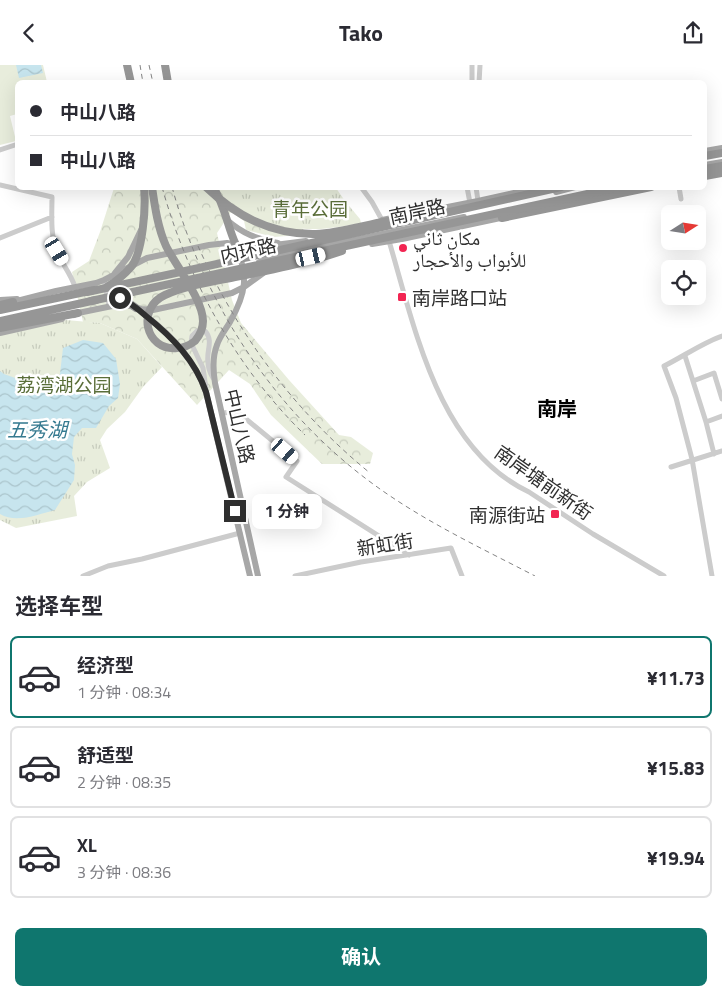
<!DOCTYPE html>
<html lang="zh">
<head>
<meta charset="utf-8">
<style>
	:root { --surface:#fff; --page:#f7f7f7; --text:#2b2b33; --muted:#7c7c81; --line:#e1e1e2; --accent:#0f766e }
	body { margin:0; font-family:"Titillium Web","Noto Naskh Arabic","Noto Sans SC",sans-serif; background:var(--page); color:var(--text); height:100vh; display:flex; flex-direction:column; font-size:19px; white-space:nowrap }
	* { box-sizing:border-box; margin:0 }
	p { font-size:16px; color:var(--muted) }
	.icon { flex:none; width:28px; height:28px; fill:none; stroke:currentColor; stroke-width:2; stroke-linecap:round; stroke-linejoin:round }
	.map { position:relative; height:511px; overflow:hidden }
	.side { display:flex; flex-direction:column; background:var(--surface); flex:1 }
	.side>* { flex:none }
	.banner { position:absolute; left:15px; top:15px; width:692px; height:110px; border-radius:8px; box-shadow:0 5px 20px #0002; display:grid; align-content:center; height:110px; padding:0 15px; background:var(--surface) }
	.needle { width:32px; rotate:78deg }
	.buttons { position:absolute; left:661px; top:140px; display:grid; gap:10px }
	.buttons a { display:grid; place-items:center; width:45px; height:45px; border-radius:8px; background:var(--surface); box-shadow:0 5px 20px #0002; font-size:25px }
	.end { position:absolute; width:22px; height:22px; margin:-11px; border:6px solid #2f2f2f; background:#fff; box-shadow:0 0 0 2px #fff }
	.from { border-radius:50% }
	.bubble { position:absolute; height:35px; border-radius:8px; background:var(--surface); box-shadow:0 5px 20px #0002; font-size:16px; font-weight:700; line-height:35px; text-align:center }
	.car { position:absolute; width:15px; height:30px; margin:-15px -8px; border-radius:6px; box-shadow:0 0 4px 1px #0007; background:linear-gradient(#fff 24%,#345 0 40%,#fff 0 76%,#345 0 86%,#fff 0) }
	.banner b { display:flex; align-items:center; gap:18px; height:48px; font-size:19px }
	.banner b+b { border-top:1px solid var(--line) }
	.banner i { width:12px; height:12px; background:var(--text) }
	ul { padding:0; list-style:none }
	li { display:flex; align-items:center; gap:15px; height:82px; margin:0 10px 8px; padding:0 5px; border:2px solid var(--line); border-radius:8px }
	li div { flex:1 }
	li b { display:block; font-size:19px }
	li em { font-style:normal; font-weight:700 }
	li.on { border-color:var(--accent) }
	li>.icon { width:45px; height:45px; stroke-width:1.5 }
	h2 { padding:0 15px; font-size:22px; line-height:60px }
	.cta { display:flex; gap:10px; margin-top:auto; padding:10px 15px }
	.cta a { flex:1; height:58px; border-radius:8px; background:var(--accent); color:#fff; font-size:20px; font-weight:700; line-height:58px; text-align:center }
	header { display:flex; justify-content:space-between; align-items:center; height:65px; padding:0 15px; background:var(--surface); font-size:22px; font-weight:700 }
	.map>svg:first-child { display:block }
</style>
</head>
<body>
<header><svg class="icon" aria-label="back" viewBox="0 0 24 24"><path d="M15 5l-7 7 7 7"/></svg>Tako<svg class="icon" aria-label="share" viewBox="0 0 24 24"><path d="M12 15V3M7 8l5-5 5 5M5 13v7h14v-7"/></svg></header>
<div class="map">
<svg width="722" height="511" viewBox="0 0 722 511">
	<defs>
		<pattern id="forest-crowns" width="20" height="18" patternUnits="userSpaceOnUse" patternTransform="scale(1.25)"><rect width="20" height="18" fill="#e8eddc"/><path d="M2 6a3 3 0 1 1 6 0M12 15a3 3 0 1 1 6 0" fill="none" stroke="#c7ccbd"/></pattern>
		<pattern id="park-tufts" width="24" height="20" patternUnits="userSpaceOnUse" patternTransform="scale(1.25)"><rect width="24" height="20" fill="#e8eddc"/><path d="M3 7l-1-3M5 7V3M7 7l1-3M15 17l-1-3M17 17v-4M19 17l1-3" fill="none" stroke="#c7ccbd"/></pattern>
		<pattern id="water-waves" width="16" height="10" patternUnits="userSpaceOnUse" patternTransform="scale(1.25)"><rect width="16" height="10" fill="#c7e5ee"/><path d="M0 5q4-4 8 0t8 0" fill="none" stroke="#abc5cc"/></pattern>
	</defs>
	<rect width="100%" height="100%" fill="#fff"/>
	<path fill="#e8eddc" d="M 0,0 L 43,0 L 47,17 L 18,18 L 17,49 L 10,51 L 16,76 L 0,80 Z"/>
	<path fill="url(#forest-crowns)" d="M 114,123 L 336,123 L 290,156 L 311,169 L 274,172 L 246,165 L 244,156 L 231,147 L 217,168 L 232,235 L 241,258 L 289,315 L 339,370 L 351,372 L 373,388 L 370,399 L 322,399 L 271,350 L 250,319 L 229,305 L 197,340 L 137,274 L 100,258 L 83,257 L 72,207 L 89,196 L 100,167 Z"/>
	<path fill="url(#park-tufts)" d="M 218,123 L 336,123 L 345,136 L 360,154 L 361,158 L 339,162 L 321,164 L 307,164 L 287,162 L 265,156 L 226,133 Z
		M 66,255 L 100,258 L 137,274 L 162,302 L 143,322 L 125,347 L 107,364 L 100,375 L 110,403 L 87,417 L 74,431 L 77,451 L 16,463 L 0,455 L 0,269 Z"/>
	<path fill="url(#water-waves)" d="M 16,0 L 41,0 L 43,8 L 19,13 Z
		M 83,275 L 103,278 L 116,294 L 120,319 L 118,333 L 109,341 L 96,363 L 82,363 L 74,372 L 72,389 L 75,400 L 74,415 L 55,445 C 39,449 16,459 0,449 L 0,306 L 4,309 L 18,314 L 33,325 L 38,326 L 59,317 L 63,283 Z"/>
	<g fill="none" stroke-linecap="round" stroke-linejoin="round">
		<path stroke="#ccc" stroke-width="5" d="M 472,18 L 472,0
			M 479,18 L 480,0
			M 0,85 L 18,79
			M 0,120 L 52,132 C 52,149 50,170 57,187 C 62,199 71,209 75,222
			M 361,122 L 372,137 L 382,155
			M 467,122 L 470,138
			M 476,122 L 478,136
			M 679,122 L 681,134
			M 0,173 L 52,152
			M 389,176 C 415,263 438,384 529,427 L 593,469 L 664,511
			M 104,215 L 109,241
			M 685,291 L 706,357 L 714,389
			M 693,316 L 714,308 L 722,334
			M 206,323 L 203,303 L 191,278 L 192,271 L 197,266 L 205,266 C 214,276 206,286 208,297 C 208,303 210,308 213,313
			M 222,348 L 234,347 L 240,349 L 297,396 L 286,412 L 409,490
			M 706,357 L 722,351
			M 671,402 L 722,386
			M 83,511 L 108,501 L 142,494 L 240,468
			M 295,511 L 361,497 L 451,483 L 462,511
			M 712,511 L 692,394 L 676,333 L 664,301 C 684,291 702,278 722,271"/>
		<path stroke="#a7a7a7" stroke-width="6" d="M 705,86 L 722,83
			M 705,100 L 722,97
			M 616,125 L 629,122
			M 556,127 L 575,122
			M 227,155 C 243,169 257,174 278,178
			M 382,155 L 478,136 L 540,122
			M 372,179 L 402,174 L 505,152
			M 236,180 C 248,211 247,227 230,257 C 226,264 220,271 217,280 C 212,292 213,305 215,318 L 258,511
			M 259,197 L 269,194 L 282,190 L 464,152
			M 115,208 L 128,192 L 141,165
			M 0,235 L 17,234
			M 10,241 L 13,237 L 56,226 L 96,218 L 104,215 L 147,193 L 209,180 L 227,178 L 244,181 L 259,182 L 306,176
			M 74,250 L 78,248 L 117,240 L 127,240 L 141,244 L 153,245 L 232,228 L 244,222 L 266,206
			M 146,251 C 172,271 195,295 206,327 L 250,511
			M 0,268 L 62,254"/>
		<path stroke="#969696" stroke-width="8" d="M 127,0 L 131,18
			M 705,91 L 722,88
			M 705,104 L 722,101
			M 705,111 L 722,108
			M 213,122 C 225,140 227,161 236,180
			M 502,153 L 651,122
			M 107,222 C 115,217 125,209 131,202 C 143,188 146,141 144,122
			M 112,232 C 121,232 128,237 136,243
			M 0,240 L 13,237
			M 0,245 L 94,225
			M 0,256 L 96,235
			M 0,263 L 78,248"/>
		<path stroke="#848484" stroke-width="1" stroke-dasharray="5 4" stroke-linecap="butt" d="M 140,0 L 143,18
			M 149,0 L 153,18
			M 162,122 C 188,215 236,303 305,370
			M 172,122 C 205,242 278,352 380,424 C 428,458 483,484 535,511
			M 198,181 C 237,269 296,348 370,408"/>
		<path stroke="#969696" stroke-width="8" d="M 165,0 L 168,18
			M 152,122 C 155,143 158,163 166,181 C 176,201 203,235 203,256 C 203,263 200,270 195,276 C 190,280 184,283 177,283 C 145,286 136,243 165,230 C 187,220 212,217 235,212 C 271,205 307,198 342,186
			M 206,122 C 236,151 273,170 316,169 C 340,168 364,160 388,156
			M 87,227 C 245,194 403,157 561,122
			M 91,236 L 620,122"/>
	</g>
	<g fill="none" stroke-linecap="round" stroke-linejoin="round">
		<path stroke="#2f2f2f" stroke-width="6" d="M 120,233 C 130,237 138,244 146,251 C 172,272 195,295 206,327 L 235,446"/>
	</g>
	<g fill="#f22552" stroke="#fff" stroke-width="2">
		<circle cx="403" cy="183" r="5"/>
		<rect x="397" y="227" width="10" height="10" rx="2.5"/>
		<rect x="550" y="444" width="10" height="10" rx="2.5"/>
	</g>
	<g text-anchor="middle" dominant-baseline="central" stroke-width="5" stroke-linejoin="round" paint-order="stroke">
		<g font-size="19" fill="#5a6e39" stroke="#fff">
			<text x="310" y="143">青年公园</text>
			<text x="64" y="319">荔湾湖公园</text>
		</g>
		<g font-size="19" fill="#2f2f2f" stroke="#fff">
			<text transform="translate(417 146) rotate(-12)">南岸路</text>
			<text transform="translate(248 185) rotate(-12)">内环路</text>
			<text transform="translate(240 361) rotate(77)">中山八路</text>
			<text transform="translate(544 417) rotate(35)">南岸塘前新街</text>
			<text transform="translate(385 479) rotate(-9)">新虹街</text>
		</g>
		<g font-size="19" fill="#2f2f2f" stroke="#fff" text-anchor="start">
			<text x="413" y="172">مكان ثاني<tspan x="413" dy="22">للأبواب والأحجار</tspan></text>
			<text x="412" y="232">南岸路口站</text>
			<text x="545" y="449" text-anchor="end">南源街站</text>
		</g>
		<g font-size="20" font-weight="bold" fill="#000" stroke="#fff">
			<text x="557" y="343">南岸</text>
		</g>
		<g font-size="20" font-style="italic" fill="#357a90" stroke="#fff">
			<text x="37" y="364">五秀湖</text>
		</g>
	</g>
</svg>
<div class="buttons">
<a><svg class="needle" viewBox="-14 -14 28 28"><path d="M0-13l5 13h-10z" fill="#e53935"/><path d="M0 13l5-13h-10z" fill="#7c7c81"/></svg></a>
<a><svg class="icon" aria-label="locate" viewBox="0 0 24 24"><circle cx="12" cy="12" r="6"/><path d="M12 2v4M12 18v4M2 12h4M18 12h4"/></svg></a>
</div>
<i class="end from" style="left:120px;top:233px"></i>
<i class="end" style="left:235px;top:446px"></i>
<div class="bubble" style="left:252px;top:429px;width:70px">1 分钟</div>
<i class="car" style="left:57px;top:186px;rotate:149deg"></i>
<i class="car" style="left:311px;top:192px;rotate:77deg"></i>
<i class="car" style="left:285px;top:386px;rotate:131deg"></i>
<div class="banner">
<b><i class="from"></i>中山八路</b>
<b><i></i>中山八路</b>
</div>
</div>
<section class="side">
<h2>选择车型</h2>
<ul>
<li class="on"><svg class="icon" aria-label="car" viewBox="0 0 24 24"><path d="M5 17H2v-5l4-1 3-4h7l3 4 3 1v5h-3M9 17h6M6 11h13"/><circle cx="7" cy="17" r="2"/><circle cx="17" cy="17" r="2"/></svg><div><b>经济型</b><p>1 分钟 · 08:34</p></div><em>¥11.73</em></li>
<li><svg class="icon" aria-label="car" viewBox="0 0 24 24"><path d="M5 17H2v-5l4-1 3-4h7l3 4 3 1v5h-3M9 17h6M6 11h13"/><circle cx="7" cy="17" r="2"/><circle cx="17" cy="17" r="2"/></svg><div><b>舒适型</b><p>2 分钟 · 08:35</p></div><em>¥15.83</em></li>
<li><svg class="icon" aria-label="car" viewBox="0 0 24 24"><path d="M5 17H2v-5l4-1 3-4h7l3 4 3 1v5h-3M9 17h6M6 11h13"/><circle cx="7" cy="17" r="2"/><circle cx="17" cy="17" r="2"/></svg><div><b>XL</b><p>3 分钟 · 08:36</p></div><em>¥19.94</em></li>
</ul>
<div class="cta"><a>确认</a></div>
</section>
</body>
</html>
